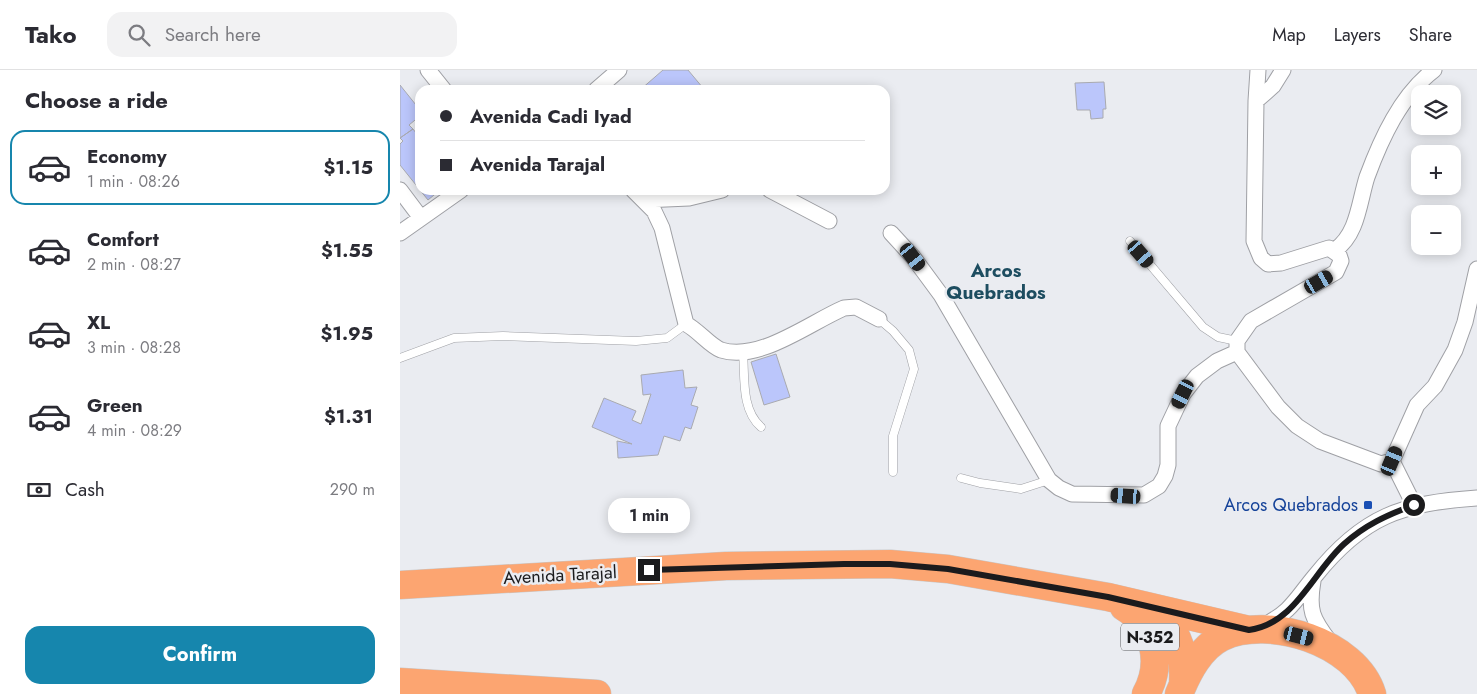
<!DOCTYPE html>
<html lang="en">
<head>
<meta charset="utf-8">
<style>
	:root { --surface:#fff; --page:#f2f2f3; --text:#2b2b33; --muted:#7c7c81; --line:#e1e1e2; --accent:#1686ad }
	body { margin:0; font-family:Jost,sans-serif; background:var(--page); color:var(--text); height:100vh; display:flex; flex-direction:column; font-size:19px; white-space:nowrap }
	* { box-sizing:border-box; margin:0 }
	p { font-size:16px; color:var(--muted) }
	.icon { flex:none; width:28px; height:28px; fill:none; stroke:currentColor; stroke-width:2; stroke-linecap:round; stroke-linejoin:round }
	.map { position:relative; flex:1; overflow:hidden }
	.side { display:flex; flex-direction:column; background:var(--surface); width:400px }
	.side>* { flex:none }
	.top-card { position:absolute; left:15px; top:15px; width:475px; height:110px; border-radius:15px; box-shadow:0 2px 12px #0003; display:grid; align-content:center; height:110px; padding:0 25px; background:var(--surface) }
	.buttons { position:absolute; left:1011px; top:15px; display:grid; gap:10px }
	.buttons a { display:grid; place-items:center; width:50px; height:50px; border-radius:10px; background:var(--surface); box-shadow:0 2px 12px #0003; font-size:25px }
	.end { position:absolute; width:22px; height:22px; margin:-11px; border:6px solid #1b1b1d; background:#fff; box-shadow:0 0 0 2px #fff }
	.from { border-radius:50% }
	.bubble { position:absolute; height:35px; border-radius:15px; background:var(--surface); box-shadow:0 2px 12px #0003; font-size:16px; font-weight:700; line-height:35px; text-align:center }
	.car { position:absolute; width:15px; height:30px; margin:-15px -8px; border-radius:6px; box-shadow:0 0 4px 1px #0007; background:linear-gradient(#222 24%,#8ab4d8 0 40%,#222 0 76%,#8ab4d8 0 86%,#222 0) }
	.top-card b { display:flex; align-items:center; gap:18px; height:48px; font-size:19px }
	.top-card b+b { border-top:1px solid var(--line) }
	.top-card i { width:12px; height:12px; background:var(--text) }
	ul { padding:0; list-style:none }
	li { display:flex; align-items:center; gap:15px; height:75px; margin:0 10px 8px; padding:0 15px; border:2px solid transparent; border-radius:15px }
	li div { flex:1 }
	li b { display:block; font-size:19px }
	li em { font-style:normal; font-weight:700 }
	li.on { border-color:var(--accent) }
	li>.icon { width:45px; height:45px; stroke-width:1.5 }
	h2 { padding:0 25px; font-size:22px; line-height:60px }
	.pay { display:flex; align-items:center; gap:12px; height:55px; padding:0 25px; font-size:19px }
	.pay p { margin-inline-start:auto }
	.primary-button { display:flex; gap:10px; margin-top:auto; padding:10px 25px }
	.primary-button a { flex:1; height:58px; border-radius:15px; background:var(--accent); color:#fff; font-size:20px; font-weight:700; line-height:58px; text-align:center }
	header { display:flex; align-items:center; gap:30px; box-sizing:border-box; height:70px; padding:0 25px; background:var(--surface); border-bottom:1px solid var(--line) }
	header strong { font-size:24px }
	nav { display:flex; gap:28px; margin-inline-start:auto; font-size:18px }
	.search { width:350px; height:45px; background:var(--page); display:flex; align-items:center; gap:12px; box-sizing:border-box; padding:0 18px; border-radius:15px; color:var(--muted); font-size:19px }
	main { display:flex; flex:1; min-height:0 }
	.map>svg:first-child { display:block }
</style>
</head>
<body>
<header>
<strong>Tako</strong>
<div class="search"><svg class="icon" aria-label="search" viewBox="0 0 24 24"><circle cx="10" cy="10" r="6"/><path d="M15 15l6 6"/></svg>Search here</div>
<nav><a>Map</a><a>Layers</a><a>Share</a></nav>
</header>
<main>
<section class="side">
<h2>Choose a ride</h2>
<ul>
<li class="on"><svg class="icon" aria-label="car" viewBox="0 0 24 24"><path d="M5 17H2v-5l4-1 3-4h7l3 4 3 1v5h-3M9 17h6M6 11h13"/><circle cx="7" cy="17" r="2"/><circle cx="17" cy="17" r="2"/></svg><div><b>Economy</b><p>1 min · 08:26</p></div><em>$1.15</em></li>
<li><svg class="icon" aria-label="car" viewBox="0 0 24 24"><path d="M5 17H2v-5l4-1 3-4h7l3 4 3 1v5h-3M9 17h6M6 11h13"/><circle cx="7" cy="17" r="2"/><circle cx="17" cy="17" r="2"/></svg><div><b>Comfort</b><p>2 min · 08:27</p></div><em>$1.55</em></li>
<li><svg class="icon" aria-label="car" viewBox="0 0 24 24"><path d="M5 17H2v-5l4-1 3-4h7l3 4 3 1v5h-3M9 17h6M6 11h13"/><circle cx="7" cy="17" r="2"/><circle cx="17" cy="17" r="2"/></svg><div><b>XL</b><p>3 min · 08:28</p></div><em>$1.95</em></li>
<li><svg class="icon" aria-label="car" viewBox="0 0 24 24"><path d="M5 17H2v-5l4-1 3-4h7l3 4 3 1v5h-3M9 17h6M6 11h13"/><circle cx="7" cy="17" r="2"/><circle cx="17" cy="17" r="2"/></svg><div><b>Green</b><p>4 min · 08:29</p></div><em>$1.31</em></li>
</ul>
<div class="pay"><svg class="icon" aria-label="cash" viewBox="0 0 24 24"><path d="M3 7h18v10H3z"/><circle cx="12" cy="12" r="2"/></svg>Cash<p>290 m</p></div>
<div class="primary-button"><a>Confirm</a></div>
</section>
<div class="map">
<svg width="1077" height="624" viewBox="0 0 1077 624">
	<rect width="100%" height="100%" fill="#eaecf1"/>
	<path fill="#bbc6fb" stroke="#a9aaaf" d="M 263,0 L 288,0 L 303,18 L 240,20 Z
		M 704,12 L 706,39 L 703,39 L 703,48 L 691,49 L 690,40 L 677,40 L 675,13 Z
		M 0,15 L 20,40 L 20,46 L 9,55 L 13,59 L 0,68 Z
		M 13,59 L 20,68 L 20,120 L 40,120 L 28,130 L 0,95 L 0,74 L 3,71 L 0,68 Z
		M 376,284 L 390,327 L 364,335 L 351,292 Z
		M 283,300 L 285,318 L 297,317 L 291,335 L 298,337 L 291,359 L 285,357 L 280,371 L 264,366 L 258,385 L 218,388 L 217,371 L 232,374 L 192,357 L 204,328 L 236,341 L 232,350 L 241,354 L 251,324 L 243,325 L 241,305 Z"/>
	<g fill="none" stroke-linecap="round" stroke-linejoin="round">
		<g stroke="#9fa0a5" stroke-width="9">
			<path id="lane" d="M 730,171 L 803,257 L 818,267 L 837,271
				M 479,249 L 493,261 L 509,280 L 514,299 L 493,366 L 493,402
				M 343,282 C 345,307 341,340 361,357
				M 0,288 L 54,268 L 103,266 L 236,271 L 267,268 L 286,254
				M 561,408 L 580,413 L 621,419 L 649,410"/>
		</g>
		<g stroke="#9fa0a5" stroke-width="17">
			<path id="street" d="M 28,0 L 44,20
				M 858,0 L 856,31 L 854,171 L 861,188 L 868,194 L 881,193 L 929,178 L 939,185 L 941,191 L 936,202 L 851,251 L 837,271 L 837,282 L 878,337 L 897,356 L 920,371 L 981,394 L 992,391 L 1017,335 L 1035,316 L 1055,280 L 1065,252 L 1077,199
				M 196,20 L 219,0
				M 856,31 L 873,16 L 883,0
				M 0,120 L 21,148
				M 233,120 L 254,141 L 262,158 L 286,254 C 298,260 310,276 321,280 C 360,292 409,253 444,238 L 456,237 L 479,249
				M 370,120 L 429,151
				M 243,130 L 289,128 L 322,120
				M 0,163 L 61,120
				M 491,163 L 513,187 L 541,225 L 649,410 L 659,418 L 672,424 L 744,425 L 759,416 L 765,406 L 768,395 L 768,356 L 783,324 L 797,306 L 817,291 L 837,282
				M 935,180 C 958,164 959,132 967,107 C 981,69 1001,25 1034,0
				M 992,391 L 1014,435
				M 913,511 C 908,540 912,549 930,572
				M 863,556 C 892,541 895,530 915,506 C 963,446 1002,433 1077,428"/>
		</g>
		<g stroke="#c8c8c9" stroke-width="29">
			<path id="highway" d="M 0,515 L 326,496 L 490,494 L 548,499 L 708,527 L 849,560
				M 724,537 C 755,556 763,593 746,624
				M 742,540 C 779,553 785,579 783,615
				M 0,612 L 197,624
				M 779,624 C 788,602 800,578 822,567 C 869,545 956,572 972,624"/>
		</g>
		<use href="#lane" stroke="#fff" stroke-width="8"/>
		<use href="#street" stroke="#fff" stroke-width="15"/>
		<use href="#highway" stroke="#fca571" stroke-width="28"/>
	</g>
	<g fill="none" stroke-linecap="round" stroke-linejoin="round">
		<path stroke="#1b1b1d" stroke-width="6" d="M 249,500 L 444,494 L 490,494 L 548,499 L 708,527 L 849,560 C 895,554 913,502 944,474 C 965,455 987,445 1014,435"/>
	</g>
	<rect fill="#1a4fb4" stroke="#eaecf1" stroke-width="2" x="963" y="430" width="10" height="10" rx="2.5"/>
	<g text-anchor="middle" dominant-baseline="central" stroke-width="5" stroke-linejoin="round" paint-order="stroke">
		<rect fill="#eaecf1" stroke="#595a5d" stroke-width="1" x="721" y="553.5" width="58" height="27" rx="4"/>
		<g font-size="16" font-weight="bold" fill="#1b1b1d">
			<text x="750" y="567">N-352</text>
		</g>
		<g font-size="18" fill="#164399" stroke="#eaecf1" text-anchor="end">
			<text x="958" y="435">Arcos Quebrados</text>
		</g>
		<g font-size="18" fill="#1b1b1d" stroke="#eaecf1">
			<text transform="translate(160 505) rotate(-3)">Avenida Tarajal</text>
		</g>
		<g font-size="19" font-weight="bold" fill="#1d4d60" stroke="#eaecf1">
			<text x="596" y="200">Arcos<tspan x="596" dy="22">Quebrados</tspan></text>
		</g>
	</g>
</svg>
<div class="buttons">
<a><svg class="icon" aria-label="layers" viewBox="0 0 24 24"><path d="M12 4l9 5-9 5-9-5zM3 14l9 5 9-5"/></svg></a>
<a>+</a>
<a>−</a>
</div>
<i class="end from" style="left:1014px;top:435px"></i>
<i class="end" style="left:249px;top:500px"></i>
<div class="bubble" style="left:208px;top:428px;width:82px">1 min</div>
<i class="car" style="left:741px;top:184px;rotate:139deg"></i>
<i class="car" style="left:513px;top:187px;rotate:142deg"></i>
<i class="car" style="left:919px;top:212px;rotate:60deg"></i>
<i class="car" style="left:783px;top:324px;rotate:206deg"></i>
<i class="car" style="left:992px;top:391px;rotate:23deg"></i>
<i class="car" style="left:726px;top:426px;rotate:274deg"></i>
<i class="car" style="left:899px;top:566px;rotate:104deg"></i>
<div class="top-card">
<b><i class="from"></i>Avenida Cadi Iyad</b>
<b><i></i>Avenida Tarajal</b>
</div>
</div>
</main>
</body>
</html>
